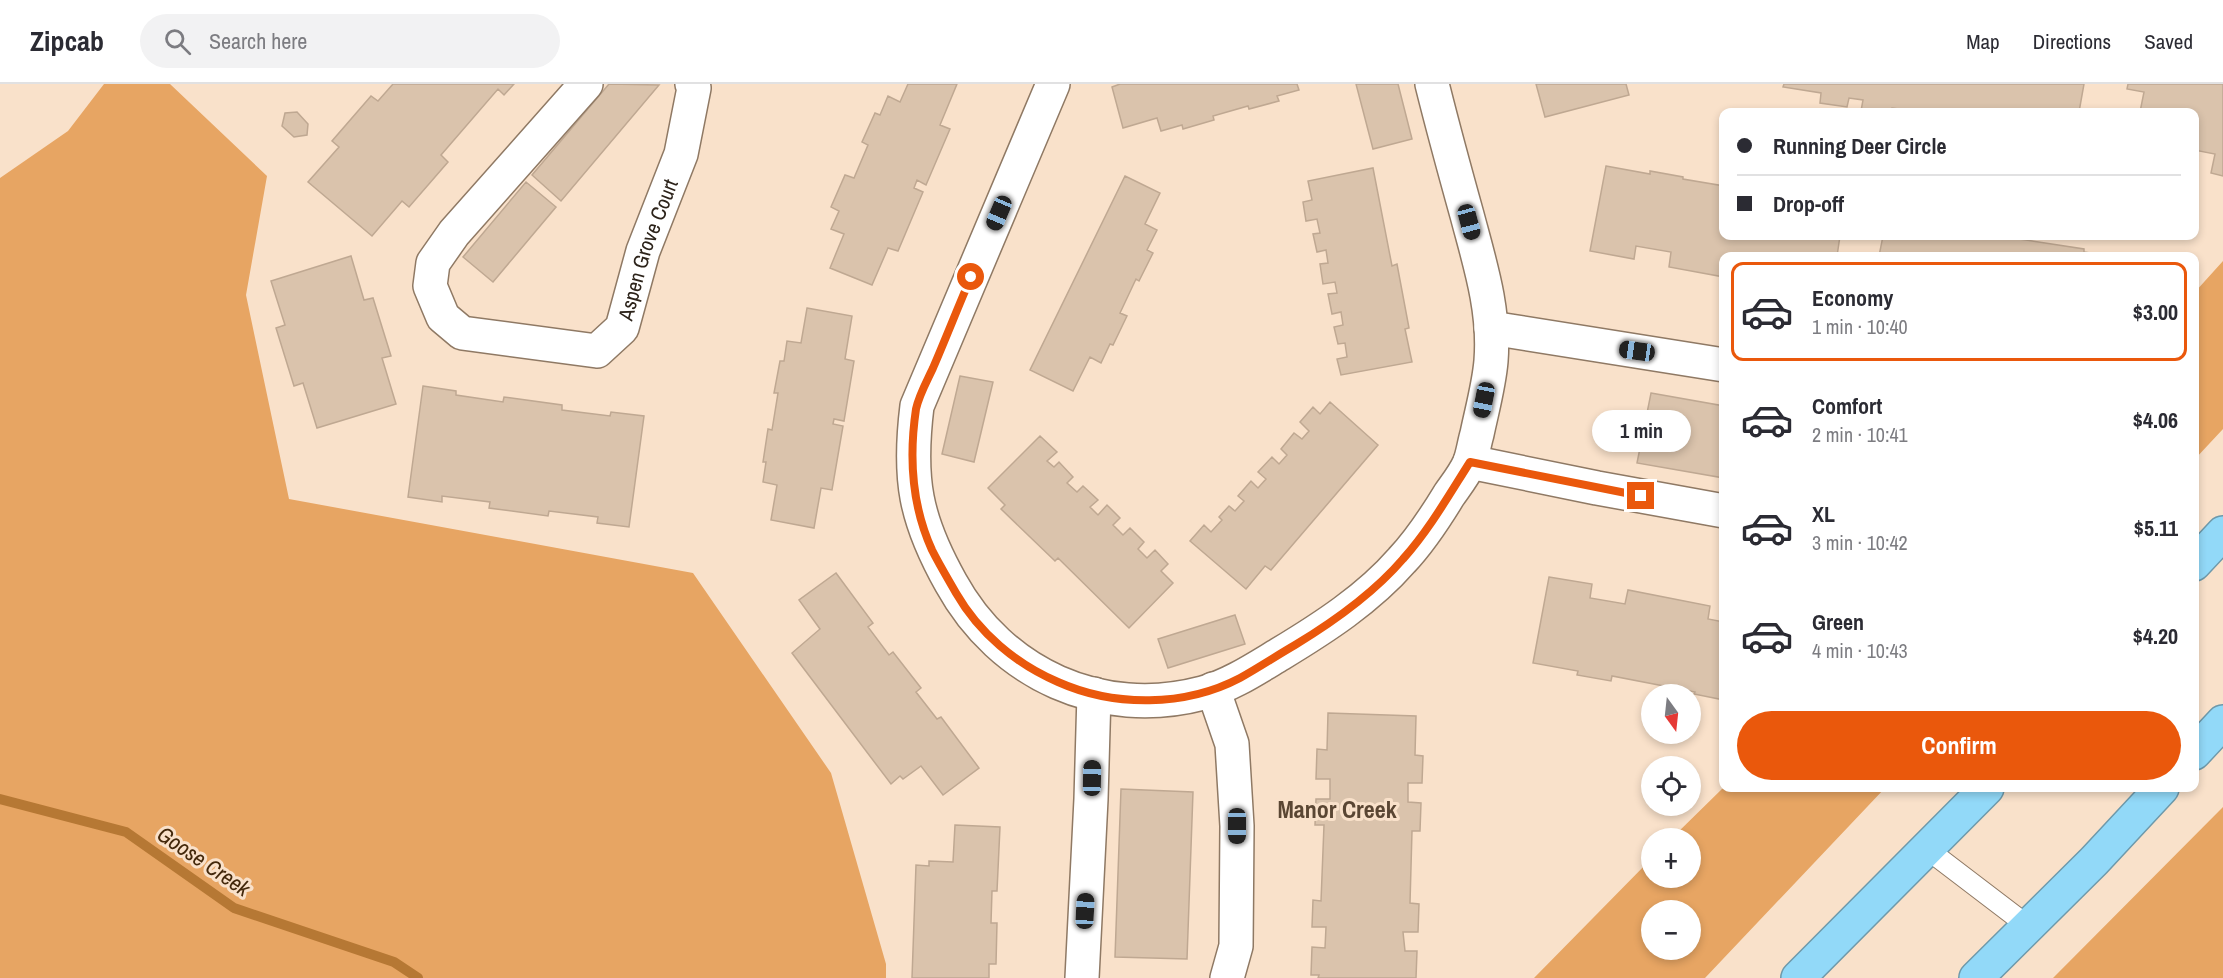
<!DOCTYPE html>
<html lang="en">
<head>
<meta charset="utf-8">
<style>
	:root { --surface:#fff; --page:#f2f2f3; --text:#2b2b33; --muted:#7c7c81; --line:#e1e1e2; --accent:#ea580c }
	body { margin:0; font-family:"Archivo Narrow",sans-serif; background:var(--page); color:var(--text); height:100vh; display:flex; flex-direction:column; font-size:22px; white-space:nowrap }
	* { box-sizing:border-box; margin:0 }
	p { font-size:20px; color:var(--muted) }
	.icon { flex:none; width:33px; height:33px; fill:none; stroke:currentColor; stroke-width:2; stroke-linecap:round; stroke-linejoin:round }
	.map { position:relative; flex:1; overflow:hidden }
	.panel { position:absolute; left:1719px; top:168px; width:480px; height:540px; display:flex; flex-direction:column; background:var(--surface); border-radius:12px; box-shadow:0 3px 9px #0003 }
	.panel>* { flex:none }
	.hud { position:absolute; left:1719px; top:24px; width:480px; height:132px; border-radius:12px; box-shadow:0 3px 9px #0003; display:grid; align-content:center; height:132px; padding:0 18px; background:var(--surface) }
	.needle { width:39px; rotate:165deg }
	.controls { position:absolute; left:1641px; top:600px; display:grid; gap:12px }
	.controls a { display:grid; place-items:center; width:60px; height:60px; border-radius:50%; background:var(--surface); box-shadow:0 3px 9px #0003; font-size:30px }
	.end { position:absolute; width:27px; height:27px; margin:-14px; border:8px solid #ea580c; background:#fff; box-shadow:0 0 0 3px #fff }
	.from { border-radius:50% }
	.bubble { position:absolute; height:42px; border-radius:21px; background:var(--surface); box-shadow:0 3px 9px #0003; font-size:20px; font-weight:700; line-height:42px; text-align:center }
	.car { position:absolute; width:18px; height:36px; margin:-18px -9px; border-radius:8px; box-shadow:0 0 4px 2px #0007; background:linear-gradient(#222 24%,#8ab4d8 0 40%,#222 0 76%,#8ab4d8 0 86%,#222 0) }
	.hud b { display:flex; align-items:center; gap:21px; height:57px; font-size:22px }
	.hud b+b { border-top:2px solid var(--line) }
	.hud i { width:15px; height:15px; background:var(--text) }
	ul { padding:10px 0 0; list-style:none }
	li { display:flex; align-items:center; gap:18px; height:99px; margin:0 12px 9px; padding:0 6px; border:3px solid transparent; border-radius:12px }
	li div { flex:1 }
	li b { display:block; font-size:22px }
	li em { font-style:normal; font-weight:700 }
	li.selected { border-color:var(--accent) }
	li>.icon { width:54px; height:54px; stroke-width:1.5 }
	.button { display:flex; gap:12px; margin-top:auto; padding:12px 18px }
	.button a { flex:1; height:69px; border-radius:36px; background:var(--accent); color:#fff; font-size:24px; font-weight:700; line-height:69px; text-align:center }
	header { display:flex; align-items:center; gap:36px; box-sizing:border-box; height:84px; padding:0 30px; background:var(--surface); border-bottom:2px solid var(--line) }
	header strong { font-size:28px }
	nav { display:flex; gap:33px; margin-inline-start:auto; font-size:21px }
	.search { width:420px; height:54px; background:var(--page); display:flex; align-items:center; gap:15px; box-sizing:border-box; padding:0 21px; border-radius:33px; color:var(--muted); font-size:22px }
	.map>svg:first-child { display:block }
</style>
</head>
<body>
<header>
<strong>Zipcab</strong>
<div class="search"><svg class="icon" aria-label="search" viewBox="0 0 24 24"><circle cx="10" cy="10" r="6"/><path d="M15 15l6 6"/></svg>Search here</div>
<nav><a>Map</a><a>Directions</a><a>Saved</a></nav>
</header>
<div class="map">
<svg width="2223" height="894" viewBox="0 0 2223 894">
	<rect width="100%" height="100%" fill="#f9e1ca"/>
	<path fill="#e7a563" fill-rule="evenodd" d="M 104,0 L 170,0 L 267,92 L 246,211 L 289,415 L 693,489 L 831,689 L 886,880 L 886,894 L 0,894 L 0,94 L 68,47 Z
		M 2223,177 L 2223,345 L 2195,375 L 2195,208 Z
		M 1724,703 L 1885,704 L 1705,894 L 1534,894 L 1651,775 L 1652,794 L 1690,794 L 1690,754 L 1672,754 ZM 1652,826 L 1690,826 L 1690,866 L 1652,866 Z
		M 2223,723 L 2223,894 L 2053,894 L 2054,893 Z"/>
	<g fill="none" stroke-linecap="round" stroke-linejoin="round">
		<path stroke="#b67834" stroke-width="10" d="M 0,715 L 126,748 L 234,824 L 394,878 L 418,894"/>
	</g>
	<path fill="#dac3ac" stroke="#bfa892" stroke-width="1.5" d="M 393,0 L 514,0 L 504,11 L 498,5 L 441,71 L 448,78 L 409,123 L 402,117 L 372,152 L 308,98 L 339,63 L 332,57 L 371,12 L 378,17 Z
		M 609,0 L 659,1 L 561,117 L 532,91 Z
		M 908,0 L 957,0 L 940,41 L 950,45 L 926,101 L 917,96 L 914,104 L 923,108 L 898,167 L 888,164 L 872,201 L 830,184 L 844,150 L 831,145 L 839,127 L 831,123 L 845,91 L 854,94 L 868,61 L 862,58 L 875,29 L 880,31 L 888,12 L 900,18 Z
		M 1120,0 L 1297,0 L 1299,6 L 1277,12 L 1279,17 L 1249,25 L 1248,22 L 1213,32 L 1214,36 L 1183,45 L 1182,41 L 1161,47 L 1157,34 L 1123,44 L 1112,3 Z
		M 1356,0 L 1398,0 L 1412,55 L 1373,65 Z
		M 1536,0 L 1626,0 L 1629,11 L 1545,33 Z
		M 1784,0 L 2084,0 L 2079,28 L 1921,28 L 1892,24 L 1891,28 L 1869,28 L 1861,27 L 1863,16 L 1849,14 L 1847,23 L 1820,19 L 1821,9 L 1783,3 Z
		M 2128,0 L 2223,0 L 2223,92 L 2211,89 L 2215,70 L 2194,66 L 2194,28 L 2140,28 L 2144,8 L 2127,5 Z
		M 297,28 L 308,40 L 307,51 L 294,53 L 282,42 L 285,29 Z
		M 1606,82 L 1650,90 L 1650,87 L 1683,93 L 1683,95 L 1724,102 L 1724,152 L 1840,152 L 1837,172 L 1724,172 L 1724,193 L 1669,183 L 1671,168 L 1636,162 L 1634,175 L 1590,167 Z
		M 1373,84 L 1392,182 L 1397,180 L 1409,244 L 1405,245 L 1412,278 L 1341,291 L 1337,275 L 1347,273 L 1345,259 L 1338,260 L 1334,243 L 1343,241 L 1341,228 L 1332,230 L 1328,210 L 1337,209 L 1335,198 L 1323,200 L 1320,180 L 1328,179 L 1326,166 L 1317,168 L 1313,150 L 1320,149 L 1317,135 L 1306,137 L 1303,118 L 1312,116 L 1308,97 Z
		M 1125,92 L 1160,109 L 1145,140 L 1157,146 L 1147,166 L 1153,169 L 1139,197 L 1136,195 L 1120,229 L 1127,232 L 1113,261 L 1110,260 L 1101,279 L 1090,273 L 1073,307 L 1030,286 Z
		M 526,98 L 556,123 L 493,198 L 463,173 Z
		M 1883,152 L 2000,152 L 2084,165 L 2084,168 L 2109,172 L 1879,172 Z
		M 351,172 L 364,216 L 373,214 L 391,272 L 382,274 L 396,320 L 317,344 L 303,299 L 294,302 L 276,244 L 285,241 L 271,197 Z
		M 807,224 L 852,232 L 845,275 L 854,277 L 844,337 L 834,335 L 833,340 L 843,342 L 832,406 L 821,404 L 814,444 L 771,436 L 777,401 L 763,398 L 766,378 L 763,378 L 768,345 L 772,346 L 778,309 L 774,309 L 780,277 L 784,277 L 787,257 L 801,259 Z
		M 960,292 L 993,298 L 974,378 L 942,370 Z
		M 423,302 L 456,307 L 456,311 L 503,318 L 504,313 L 562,321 L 562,326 L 610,332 L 611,328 L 644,332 L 629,443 L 597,439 L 598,433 L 549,427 L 548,432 L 489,424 L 490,418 L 442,412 L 442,418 L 408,413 Z
		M 1651,309 L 1724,322 L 1724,394 L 1637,379 Z
		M 1330,318 L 1378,361 L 1271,486 L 1265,482 L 1246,505 L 1190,457 L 1204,441 L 1211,448 L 1222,436 L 1219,433 L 1229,422 L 1235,427 L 1244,417 L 1238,412 L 1251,397 L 1258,404 L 1266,395 L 1258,388 L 1272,373 L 1279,380 L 1287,371 L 1281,365 L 1294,349 L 1302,355 L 1309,347 L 1300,338 L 1313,323 L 1320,330 Z
		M 1040,352 L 1057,368 L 1047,377 L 1054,383 L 1059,378 L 1073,393 L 1067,399 L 1077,408 L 1083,402 L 1098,416 L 1090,423 L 1098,431 L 1107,421 L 1120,434 L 1113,441 L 1123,451 L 1130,444 L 1144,458 L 1138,465 L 1147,474 L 1155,466 L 1168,480 L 1161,487 L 1173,499 L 1129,544 L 1058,474 L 1055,477 L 1001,425 L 1005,421 L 988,404 Z
		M 836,489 L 873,539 L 868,543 L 889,571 L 893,568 L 921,604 L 916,608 L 937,635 L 941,633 L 979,684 L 943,711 L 921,682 L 903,695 L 900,692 L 891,700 L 792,569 L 820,545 L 799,516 Z
		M 1549,493 L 1592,500 L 1590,514 L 1625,520 L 1628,506 L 1710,522 L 1708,535 L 1724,538 L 1724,616 L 1694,610 L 1695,608 L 1612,592 L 1611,597 L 1577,591 L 1578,587 L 1533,579 Z
		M 1235,531 L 1245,560 L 1168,584 L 1158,555 Z
		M 1328,629 L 1416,632 L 1415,671 L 1423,672 L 1422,699 L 1408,699 L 1408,718 L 1421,719 L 1420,747 L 1412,747 L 1410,819 L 1419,820 L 1418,848 L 1403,848 L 1405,867 L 1417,867 L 1416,894 L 1318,894 L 1319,891 L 1311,891 L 1312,863 L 1325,864 L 1326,843 L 1312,843 L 1313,816 L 1321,817 L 1324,741 L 1315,741 L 1316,715 L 1330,715 L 1330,695 L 1316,695 L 1317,665 L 1327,666 Z
		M 1121,705 L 1193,708 L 1187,875 L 1115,873 Z
		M 955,741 L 1000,743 L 997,807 L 992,807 L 991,839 L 997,839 L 996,880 L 989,880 L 989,894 L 912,894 L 916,781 L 929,782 L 929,777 L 953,778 Z"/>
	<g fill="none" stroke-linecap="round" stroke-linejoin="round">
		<g stroke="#8f7964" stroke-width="22">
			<path id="service" d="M 1927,765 L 2028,842"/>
		</g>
		<g stroke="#8f7964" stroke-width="36">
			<g id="minor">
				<path id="s1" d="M 586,0 L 454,149 L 433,179 L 430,202 L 443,233 L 462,249 L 597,267 L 622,244 L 643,167 L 681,70 L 694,4 L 692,0"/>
				<path d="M 1053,0 L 917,322 C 908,395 915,435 951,499 C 1001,590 1101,636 1203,609 C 1231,601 1255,585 1280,570 C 1323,544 1368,515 1402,476 C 1420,457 1435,434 1449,411 C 1456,401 1464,391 1469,380 C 1473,371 1474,360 1477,350 C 1482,326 1489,301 1491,277 C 1495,226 1480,180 1467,131 C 1455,88 1443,44 1432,0"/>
				<path d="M 1491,244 L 1724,281"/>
				<path d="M 1470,378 L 1597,404 L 1724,427"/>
				<path d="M 1213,605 L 1232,660 L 1237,742 L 1236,862 L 1227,894"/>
				<path d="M 1082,894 L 1091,715 L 1094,610"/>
			</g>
		</g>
		<g stroke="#6e99aa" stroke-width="36">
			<path id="motorway" d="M 2194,480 L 2223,449
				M 2194,669 L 2223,638
				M 1798,894 L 1987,704
				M 1976,894 L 2094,777 L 2162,704"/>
		</g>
		<use href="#service" stroke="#fff" stroke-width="20"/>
		<use href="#minor" stroke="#fff" stroke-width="33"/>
		<use href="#motorway" stroke="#92d9f8" stroke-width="33"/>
	</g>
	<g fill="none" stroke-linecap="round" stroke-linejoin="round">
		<path stroke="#ea580c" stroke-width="8" d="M 971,193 C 958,223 946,254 933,284 C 927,297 919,311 916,325 C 909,372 912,422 932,466 C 939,480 948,495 956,509 C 979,549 1016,580 1058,598 C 1114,623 1185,623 1240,594 C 1258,584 1276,572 1295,561 C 1333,538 1373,510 1403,475 C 1429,446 1449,411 1470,378 L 1641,412"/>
	</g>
	<g text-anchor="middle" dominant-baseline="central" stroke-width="6" stroke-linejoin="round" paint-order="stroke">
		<g font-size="21" fill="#2c231a" stroke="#f9e1ca">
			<text stroke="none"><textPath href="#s1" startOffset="570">Aspen Grove Court</textPath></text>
		</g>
		<g font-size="22" font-style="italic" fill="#43280b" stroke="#f9e1ca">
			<text transform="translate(204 777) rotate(34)">Goose Creek</text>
		</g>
		<g font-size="24" font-weight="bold" fill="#5a4633" stroke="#f9e1ca">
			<text x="1337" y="725">Manor Creek</text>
		</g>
	</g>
</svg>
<div class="controls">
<a><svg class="needle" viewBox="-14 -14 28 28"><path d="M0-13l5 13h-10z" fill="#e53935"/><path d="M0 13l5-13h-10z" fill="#7c7c81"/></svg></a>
<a><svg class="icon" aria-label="locate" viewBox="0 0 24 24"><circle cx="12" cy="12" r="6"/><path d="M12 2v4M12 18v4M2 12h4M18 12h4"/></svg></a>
<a>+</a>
<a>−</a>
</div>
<i class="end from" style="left:971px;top:193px"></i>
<i class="end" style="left:1641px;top:412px"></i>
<div class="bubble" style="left:1592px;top:326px;width:99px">1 min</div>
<i class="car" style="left:999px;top:129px;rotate:203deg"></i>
<i class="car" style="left:1469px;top:138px;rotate:165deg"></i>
<i class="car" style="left:1637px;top:267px;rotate:278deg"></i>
<i class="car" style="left:1484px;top:316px;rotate:191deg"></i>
<i class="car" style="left:1092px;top:694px;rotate:1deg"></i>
<i class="car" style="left:1237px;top:742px;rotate:180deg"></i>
<i class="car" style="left:1085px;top:827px;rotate:3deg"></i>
<div class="hud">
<b><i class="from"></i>Running Deer Circle</b>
<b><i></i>Drop-off</b>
</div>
<section class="panel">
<ul>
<li class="selected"><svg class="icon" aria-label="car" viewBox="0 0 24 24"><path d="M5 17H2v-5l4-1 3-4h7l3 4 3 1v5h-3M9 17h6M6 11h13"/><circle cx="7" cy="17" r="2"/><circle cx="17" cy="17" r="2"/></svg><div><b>Economy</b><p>1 min · 10:40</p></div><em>$3.00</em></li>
<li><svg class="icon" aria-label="car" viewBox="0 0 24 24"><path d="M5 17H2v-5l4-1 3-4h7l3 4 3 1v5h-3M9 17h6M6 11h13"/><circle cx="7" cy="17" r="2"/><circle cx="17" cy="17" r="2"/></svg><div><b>Comfort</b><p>2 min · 10:41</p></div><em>$4.06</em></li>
<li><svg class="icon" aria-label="car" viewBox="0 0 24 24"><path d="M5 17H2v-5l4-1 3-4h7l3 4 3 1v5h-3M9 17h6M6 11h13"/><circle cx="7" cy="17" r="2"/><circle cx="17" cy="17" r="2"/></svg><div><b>XL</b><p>3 min · 10:42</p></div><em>$5.11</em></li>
<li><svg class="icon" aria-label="car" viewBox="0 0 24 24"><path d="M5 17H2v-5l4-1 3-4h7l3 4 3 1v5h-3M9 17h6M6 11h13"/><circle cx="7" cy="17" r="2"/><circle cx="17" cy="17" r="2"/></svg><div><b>Green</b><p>4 min · 10:43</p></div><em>$4.20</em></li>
</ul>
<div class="button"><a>Confirm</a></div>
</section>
</div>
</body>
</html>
